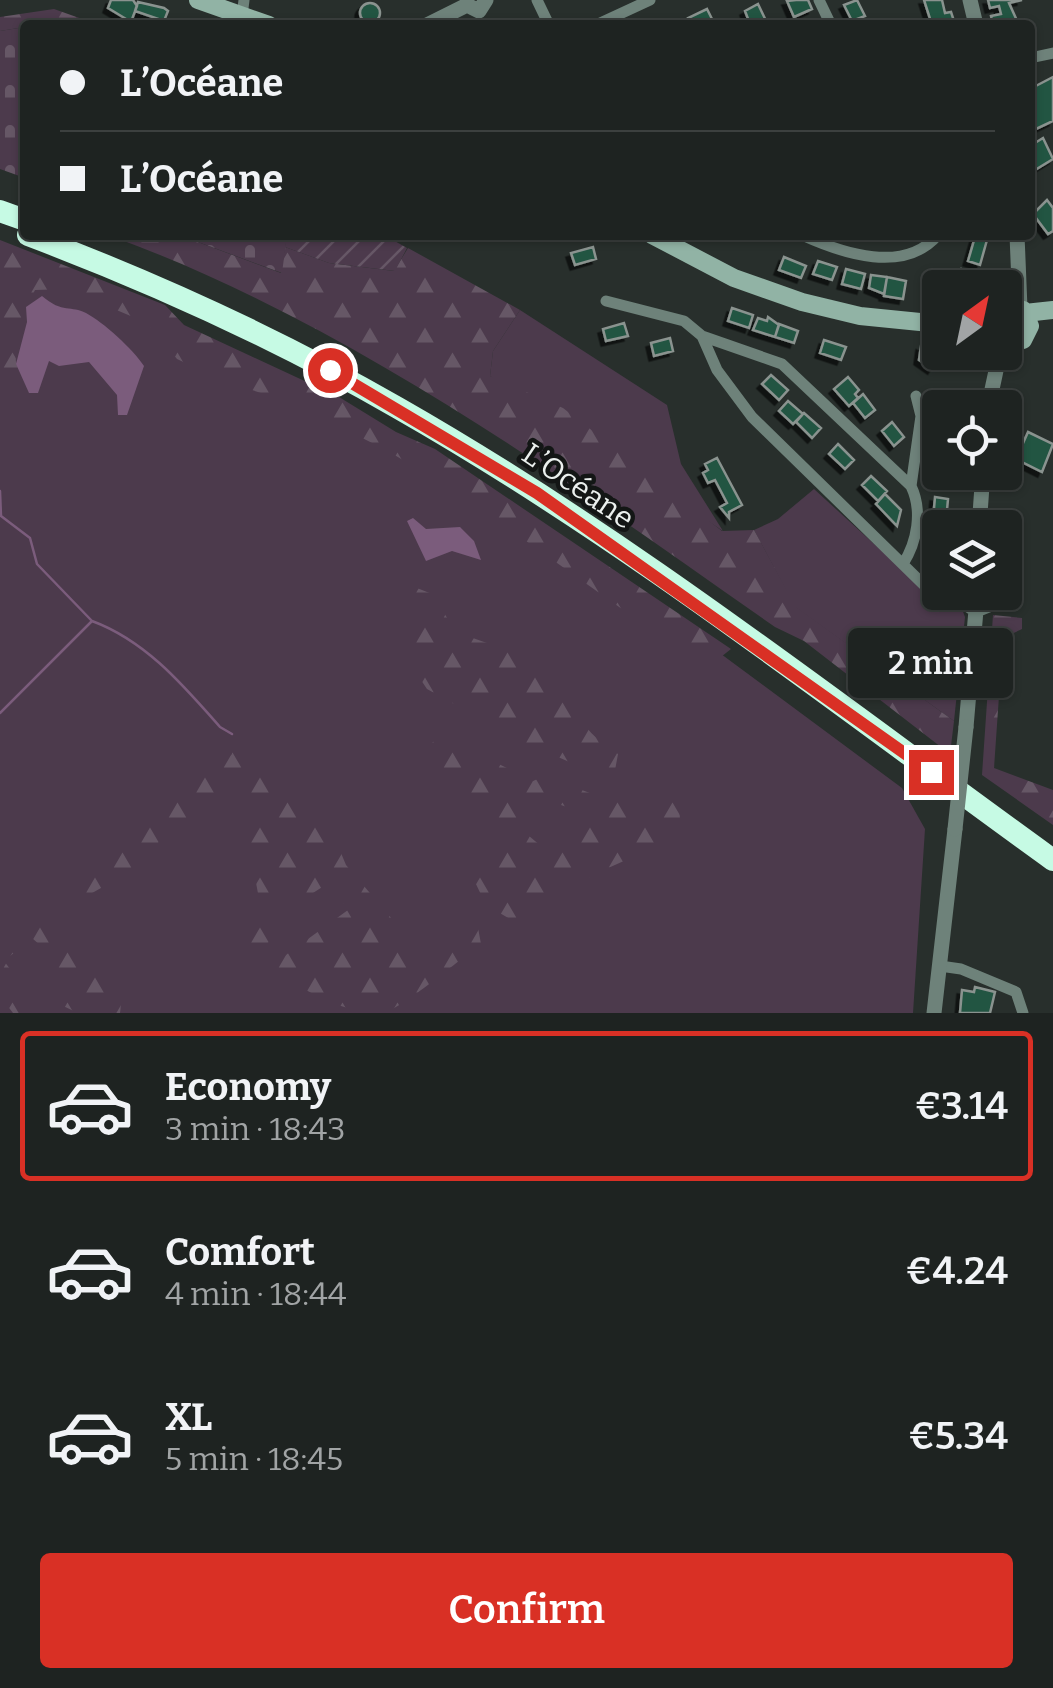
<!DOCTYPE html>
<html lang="en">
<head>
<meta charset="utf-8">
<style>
	:root { --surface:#1e2321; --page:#2b2f2e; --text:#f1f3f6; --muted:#a1a4a5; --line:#3c403f; --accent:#d93025 }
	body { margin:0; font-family:Bitter,serif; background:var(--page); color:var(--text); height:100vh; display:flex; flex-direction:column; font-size:38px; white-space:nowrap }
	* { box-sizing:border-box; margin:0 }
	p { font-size:32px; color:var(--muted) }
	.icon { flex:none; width:55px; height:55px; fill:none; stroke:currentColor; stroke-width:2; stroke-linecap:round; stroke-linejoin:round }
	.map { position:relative; height:1013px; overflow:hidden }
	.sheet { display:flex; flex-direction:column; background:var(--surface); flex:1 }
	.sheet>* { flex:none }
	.top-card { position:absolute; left:20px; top:20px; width:1015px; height:220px; border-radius:10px; box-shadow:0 2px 8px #0004,0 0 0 2px var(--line); display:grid; align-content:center; height:220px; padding:0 40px; background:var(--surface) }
	.needle { width:65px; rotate:33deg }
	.fabs { position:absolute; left:922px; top:270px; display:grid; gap:20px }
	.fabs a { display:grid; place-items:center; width:100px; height:100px; border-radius:10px; background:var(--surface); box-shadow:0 2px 8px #0004,0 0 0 2px var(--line); font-size:50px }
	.end { position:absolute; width:45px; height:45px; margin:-22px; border:12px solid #d93025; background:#fff; box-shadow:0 0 0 5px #fff }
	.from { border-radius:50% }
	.bubble { position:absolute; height:70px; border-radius:10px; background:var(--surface); box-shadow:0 2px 8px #0004,0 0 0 2px var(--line); font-size:32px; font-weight:600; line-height:70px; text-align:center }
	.top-card b { display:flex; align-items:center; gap:35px; height:95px; font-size:38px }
	.top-card b+b { border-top:2px solid var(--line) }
	.top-card i { width:25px; height:25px; background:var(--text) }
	ul { padding:18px 0 0; list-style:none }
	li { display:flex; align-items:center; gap:30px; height:150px; margin:0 20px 15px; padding:0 20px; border:5px solid transparent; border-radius:10px }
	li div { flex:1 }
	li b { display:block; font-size:38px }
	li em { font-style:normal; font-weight:600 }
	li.selected { border-color:var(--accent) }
	li>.icon { width:90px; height:90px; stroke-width:1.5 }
	.action { display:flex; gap:20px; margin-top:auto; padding:20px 40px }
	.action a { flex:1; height:115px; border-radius:10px; background:var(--accent); color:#fff; font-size:40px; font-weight:600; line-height:115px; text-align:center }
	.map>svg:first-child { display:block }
</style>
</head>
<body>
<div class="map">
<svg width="1053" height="1013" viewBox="0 0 1053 1013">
	<defs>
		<pattern id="forest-firs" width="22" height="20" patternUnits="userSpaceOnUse" patternTransform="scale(2.5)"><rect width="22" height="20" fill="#4c3a4c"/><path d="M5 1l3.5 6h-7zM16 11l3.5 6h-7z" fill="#665766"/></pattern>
		<pattern id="cemetery-stones" width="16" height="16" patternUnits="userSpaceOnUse" patternTransform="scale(2.5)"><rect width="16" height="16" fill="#4c3a4c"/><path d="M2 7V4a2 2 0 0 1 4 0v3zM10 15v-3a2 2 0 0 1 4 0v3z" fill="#665766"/></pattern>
		<pattern id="garden-furrows" width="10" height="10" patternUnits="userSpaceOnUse" patternTransform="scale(2.5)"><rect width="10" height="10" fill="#4c3a4c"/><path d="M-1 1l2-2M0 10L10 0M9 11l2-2" fill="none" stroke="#665766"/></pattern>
		<filter id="shadow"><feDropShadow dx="-4.5" dy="4.5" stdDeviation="0" flood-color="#0009"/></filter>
	</defs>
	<rect width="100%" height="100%" fill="#282f2c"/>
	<path fill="#4c3a4c" d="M 0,259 L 211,342 L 671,617 L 902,788 L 925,829 L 913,1013 L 0,1013 Z
		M 520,310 L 667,405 L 681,464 L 723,531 L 490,376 L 493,351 Z
		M 814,489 L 931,596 L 957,595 L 965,617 L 954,721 L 795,607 L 754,530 L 778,519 Z"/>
	<path fill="url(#forest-firs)" fill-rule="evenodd" d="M 54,9 L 99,25 L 49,23 L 0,31 L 0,17 Z
		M 108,235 L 179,235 L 281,273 L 285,247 L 329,263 L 394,271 L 408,248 L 520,310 L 493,351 L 490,376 L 563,408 L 722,531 L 754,530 L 796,607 L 954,721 L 950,754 L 804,641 L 775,627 C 568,482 347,321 108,235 Z
		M 0,240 L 165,305 L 184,325 L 339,397 L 396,432 L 435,449 L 731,649 L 712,664 L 622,609 L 454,490 L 386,450 L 295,404 L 224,381 L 177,359 L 153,329 L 133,317 L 67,289 L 35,290 C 29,300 14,350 16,362 C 18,372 26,383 29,393 L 0,397 Z
		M 417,588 L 432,594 L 456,632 L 526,657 L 560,694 L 579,703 C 579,729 599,740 618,754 L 613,781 L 519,740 L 427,689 L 411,665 L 408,618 L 415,607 L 410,594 Z
		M 993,615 L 1022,618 L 1022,629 L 1003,638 L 994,768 L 1053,790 L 1053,825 L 982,775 Z
		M 440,735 L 533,781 L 547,775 C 583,788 624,817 660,795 L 679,803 L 680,820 L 664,843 L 597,873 L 515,922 L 486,905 L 475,882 L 485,855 L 497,849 L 504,831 L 495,813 L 436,779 L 430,745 ZM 552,802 L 567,807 L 580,820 L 574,838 L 560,850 L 541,846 L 523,831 L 525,815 Z
		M 231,747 L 292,777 L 333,834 L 346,865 L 398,926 L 407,967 L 476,917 L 481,944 C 460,959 403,1008 383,1013 C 341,1013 301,991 272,965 L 348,910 L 330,882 L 299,902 L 277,892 L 269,942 L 253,952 L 236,925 L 260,904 L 236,776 L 138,860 L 127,881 L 108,884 L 71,905 L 63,886 L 232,754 Z
		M 37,914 C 67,939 128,967 120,1013 L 78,1013 L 59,1004 L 41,946 L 32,938 L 4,961 L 43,1013 L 13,1013 L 0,996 L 0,923 Z"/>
	<path fill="url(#cemetery-stones)" d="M 25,27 L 25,178 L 0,169 L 0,31 Z
		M 179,235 L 287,235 L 282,273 Z"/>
	<path fill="url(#garden-furrows)" d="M 287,235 L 384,235 L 407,248 L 395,271 L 329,263 L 285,247 Z"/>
	<path fill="#7b5c7c" d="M 42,296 C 63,314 71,305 86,313 C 103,322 133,349 144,366 L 127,415 L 118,415 L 117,395 L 89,362 L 59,366 L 49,361 L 38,393 L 29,393 L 16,364 L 27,322 L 26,307 Z
		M 413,518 L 426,529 L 460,527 L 474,541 L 481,560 L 452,551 L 426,561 L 407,521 Z"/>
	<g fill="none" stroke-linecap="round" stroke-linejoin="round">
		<path stroke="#7b5c7c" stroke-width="2.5" d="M 0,491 L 1,516 L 30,538 L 37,564 L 91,620
			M 0,713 L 92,621 C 146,641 183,685 220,727 L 232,734"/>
	</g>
	<path fill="#235443" stroke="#8a938f" stroke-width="2.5" filter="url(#shadow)" d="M 111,0 L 133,0 L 137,6 L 131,22 L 108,8 Z
		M 796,0 L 808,0 L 812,9 L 794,17 L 787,1 Z
		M 857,0 L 865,16 L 852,21 L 844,5 Z
		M 924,0 L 942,0 L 945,13 L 951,12 L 954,21 L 932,25 Z
		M 988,0 L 1022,0 L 1009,3 L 1019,25 L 993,25 L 991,16 L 1001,14 L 999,6 L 990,8 Z
		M 138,2 L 164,8 L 168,11 L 164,21 L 135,11 Z
		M360 13a10 10 0 1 1 20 0a10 10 0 1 1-20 0Z
		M 758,4 L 768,25 L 750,24 L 745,11 Z
		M 707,9 L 715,25 L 691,25 L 688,18 Z
		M 1053,77 L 1053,121 L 1036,129 L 1030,115 L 1035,105 L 1030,89 Z
		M 1043,138 L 1053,159 L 1035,170 L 1030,146 Z
		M 1047,200 L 1053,208 L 1053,231 L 1048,234 L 1033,214 Z
		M 975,237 L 987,240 L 980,265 L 968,261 Z
		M 593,247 L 596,259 L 575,265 L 571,253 Z
		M 784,257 L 806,266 L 801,278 L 779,270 Z
		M 818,261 L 837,267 L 832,280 L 813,274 Z
		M 846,269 L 865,274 L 861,289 L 842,284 Z
		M 961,269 L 972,281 L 967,287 L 951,288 L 947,284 Z
		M 871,275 L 887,277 L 884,294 L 869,288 Z
		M 887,277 L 906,281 L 903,299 L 884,296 Z
		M 732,308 L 753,315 L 749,328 L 728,321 Z
		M 768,317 L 779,325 L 775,337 L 753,330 L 758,318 L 767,321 Z
		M 624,323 L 628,336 L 606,341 L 603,329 Z
		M 779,324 L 798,331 L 794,343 L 775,337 Z
		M 670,338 L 673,351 L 654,356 L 651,343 Z
		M 824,340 L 846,347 L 841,360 L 820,353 Z
		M 921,346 L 939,357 L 932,369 L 919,360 Z
		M 771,375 L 788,390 L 779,400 L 762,384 Z
		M 848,377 L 859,390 L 855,394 L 858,398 L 849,406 L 834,389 Z
		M 863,394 L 875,410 L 865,418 L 853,403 Z
		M 788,401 L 803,414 L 793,424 L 779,411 Z
		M 804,413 L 821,428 L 812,438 L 796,422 Z
		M 892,422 L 904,437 L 894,446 L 882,431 Z
		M 1028,432 L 1053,444 L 1042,472 L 1016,459 Z
		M 838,444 L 854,460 L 845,469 L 829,454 Z
		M 717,458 L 742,505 L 729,512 L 729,518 L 720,507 L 727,503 L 715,480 L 708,483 L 703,473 L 708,470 L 705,464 Z
		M 871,476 L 887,491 L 878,501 L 862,485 Z
		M 885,494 L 901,510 L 897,526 L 876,504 Z
		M 935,497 L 948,499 L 946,521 L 933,520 Z
		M 975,987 L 995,992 L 990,1013 L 960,1013 L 962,990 L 974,992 Z"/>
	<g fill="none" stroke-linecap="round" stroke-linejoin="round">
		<path stroke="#6e827a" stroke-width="11" d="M 537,0 L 549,25
			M 819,0 L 831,25
			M 242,16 L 244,0
			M 596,25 L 650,0
			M 1030,58 L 1053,53
			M 802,235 C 844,254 904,274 938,235
			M 606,301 L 684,321 L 702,336 L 782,364 L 911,486 C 923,511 917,542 903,564
			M 702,336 L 717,370 L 752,417 L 926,587 L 940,589
			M 911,486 L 921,416 L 916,396
			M 940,966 L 961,969 L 1016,992 L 1023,1013"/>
		<path stroke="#6e827a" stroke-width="15" d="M 970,0 L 976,25
			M 467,5 L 479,11 L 486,0
			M 427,25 L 467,5
			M 1017,235 L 1020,308
			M 988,408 L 1000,352
			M 979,528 L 983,472
			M 962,592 L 964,602 L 976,610
			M 976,610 L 991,604 L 994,592
			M 966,727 L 976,610
			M 934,1013 L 955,829"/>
		<path stroke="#91b3a5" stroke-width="18" d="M 198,0 L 269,25
			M 652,235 L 734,278 L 802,302 L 860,316 L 940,324
			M 1005,307 L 1023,310 L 1030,326 L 1023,340 L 1005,344
			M 1025,313 L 1053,310"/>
		<path stroke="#c6fae4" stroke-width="22" d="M 0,211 L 25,220
			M 28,235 C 155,283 280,340 398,408 C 628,539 838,705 1053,860"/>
		<path stroke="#6e827a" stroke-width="15" d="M 955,829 L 966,727"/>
	</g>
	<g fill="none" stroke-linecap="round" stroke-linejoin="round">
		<path stroke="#d93025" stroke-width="12" d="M 330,370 L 537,493 L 931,772"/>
	</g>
	<g text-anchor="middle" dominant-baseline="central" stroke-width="9" stroke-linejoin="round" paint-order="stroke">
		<g font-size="30" fill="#ebf0ee" stroke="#131615">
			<text transform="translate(578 486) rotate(34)">L’Océane</text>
		</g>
	</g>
</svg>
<div class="fabs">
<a><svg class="needle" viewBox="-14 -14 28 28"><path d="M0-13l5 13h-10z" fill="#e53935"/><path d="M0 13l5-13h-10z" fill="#a1a4a5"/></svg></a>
<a><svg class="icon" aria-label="locate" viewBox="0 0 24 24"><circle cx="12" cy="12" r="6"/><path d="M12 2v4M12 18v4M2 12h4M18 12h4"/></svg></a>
<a><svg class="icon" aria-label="layers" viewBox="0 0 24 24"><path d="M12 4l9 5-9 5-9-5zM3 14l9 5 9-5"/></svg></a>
</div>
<i class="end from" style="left:330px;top:370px"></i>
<i class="end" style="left:931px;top:772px"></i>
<div class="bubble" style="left:848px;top:628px;width:165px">2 min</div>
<div class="top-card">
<b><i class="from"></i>L’Océane</b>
<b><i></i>L’Océane</b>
</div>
</div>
<section class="sheet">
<ul>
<li class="selected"><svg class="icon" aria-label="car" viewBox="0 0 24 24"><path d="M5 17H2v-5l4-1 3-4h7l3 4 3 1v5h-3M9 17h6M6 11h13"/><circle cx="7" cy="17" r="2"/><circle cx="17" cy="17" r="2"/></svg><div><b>Economy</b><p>3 min · 18:43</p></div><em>€3.14</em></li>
<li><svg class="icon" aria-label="car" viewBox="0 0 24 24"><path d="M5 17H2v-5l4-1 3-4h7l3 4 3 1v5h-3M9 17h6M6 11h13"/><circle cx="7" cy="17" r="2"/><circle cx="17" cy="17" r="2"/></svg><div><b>Comfort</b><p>4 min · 18:44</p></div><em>€4.24</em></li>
<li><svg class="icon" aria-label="car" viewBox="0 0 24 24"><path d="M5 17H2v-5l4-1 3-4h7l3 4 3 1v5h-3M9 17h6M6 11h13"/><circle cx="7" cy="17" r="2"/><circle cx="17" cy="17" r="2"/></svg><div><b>XL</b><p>5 min · 18:45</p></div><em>€5.34</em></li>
</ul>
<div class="action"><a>Confirm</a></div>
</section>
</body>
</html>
